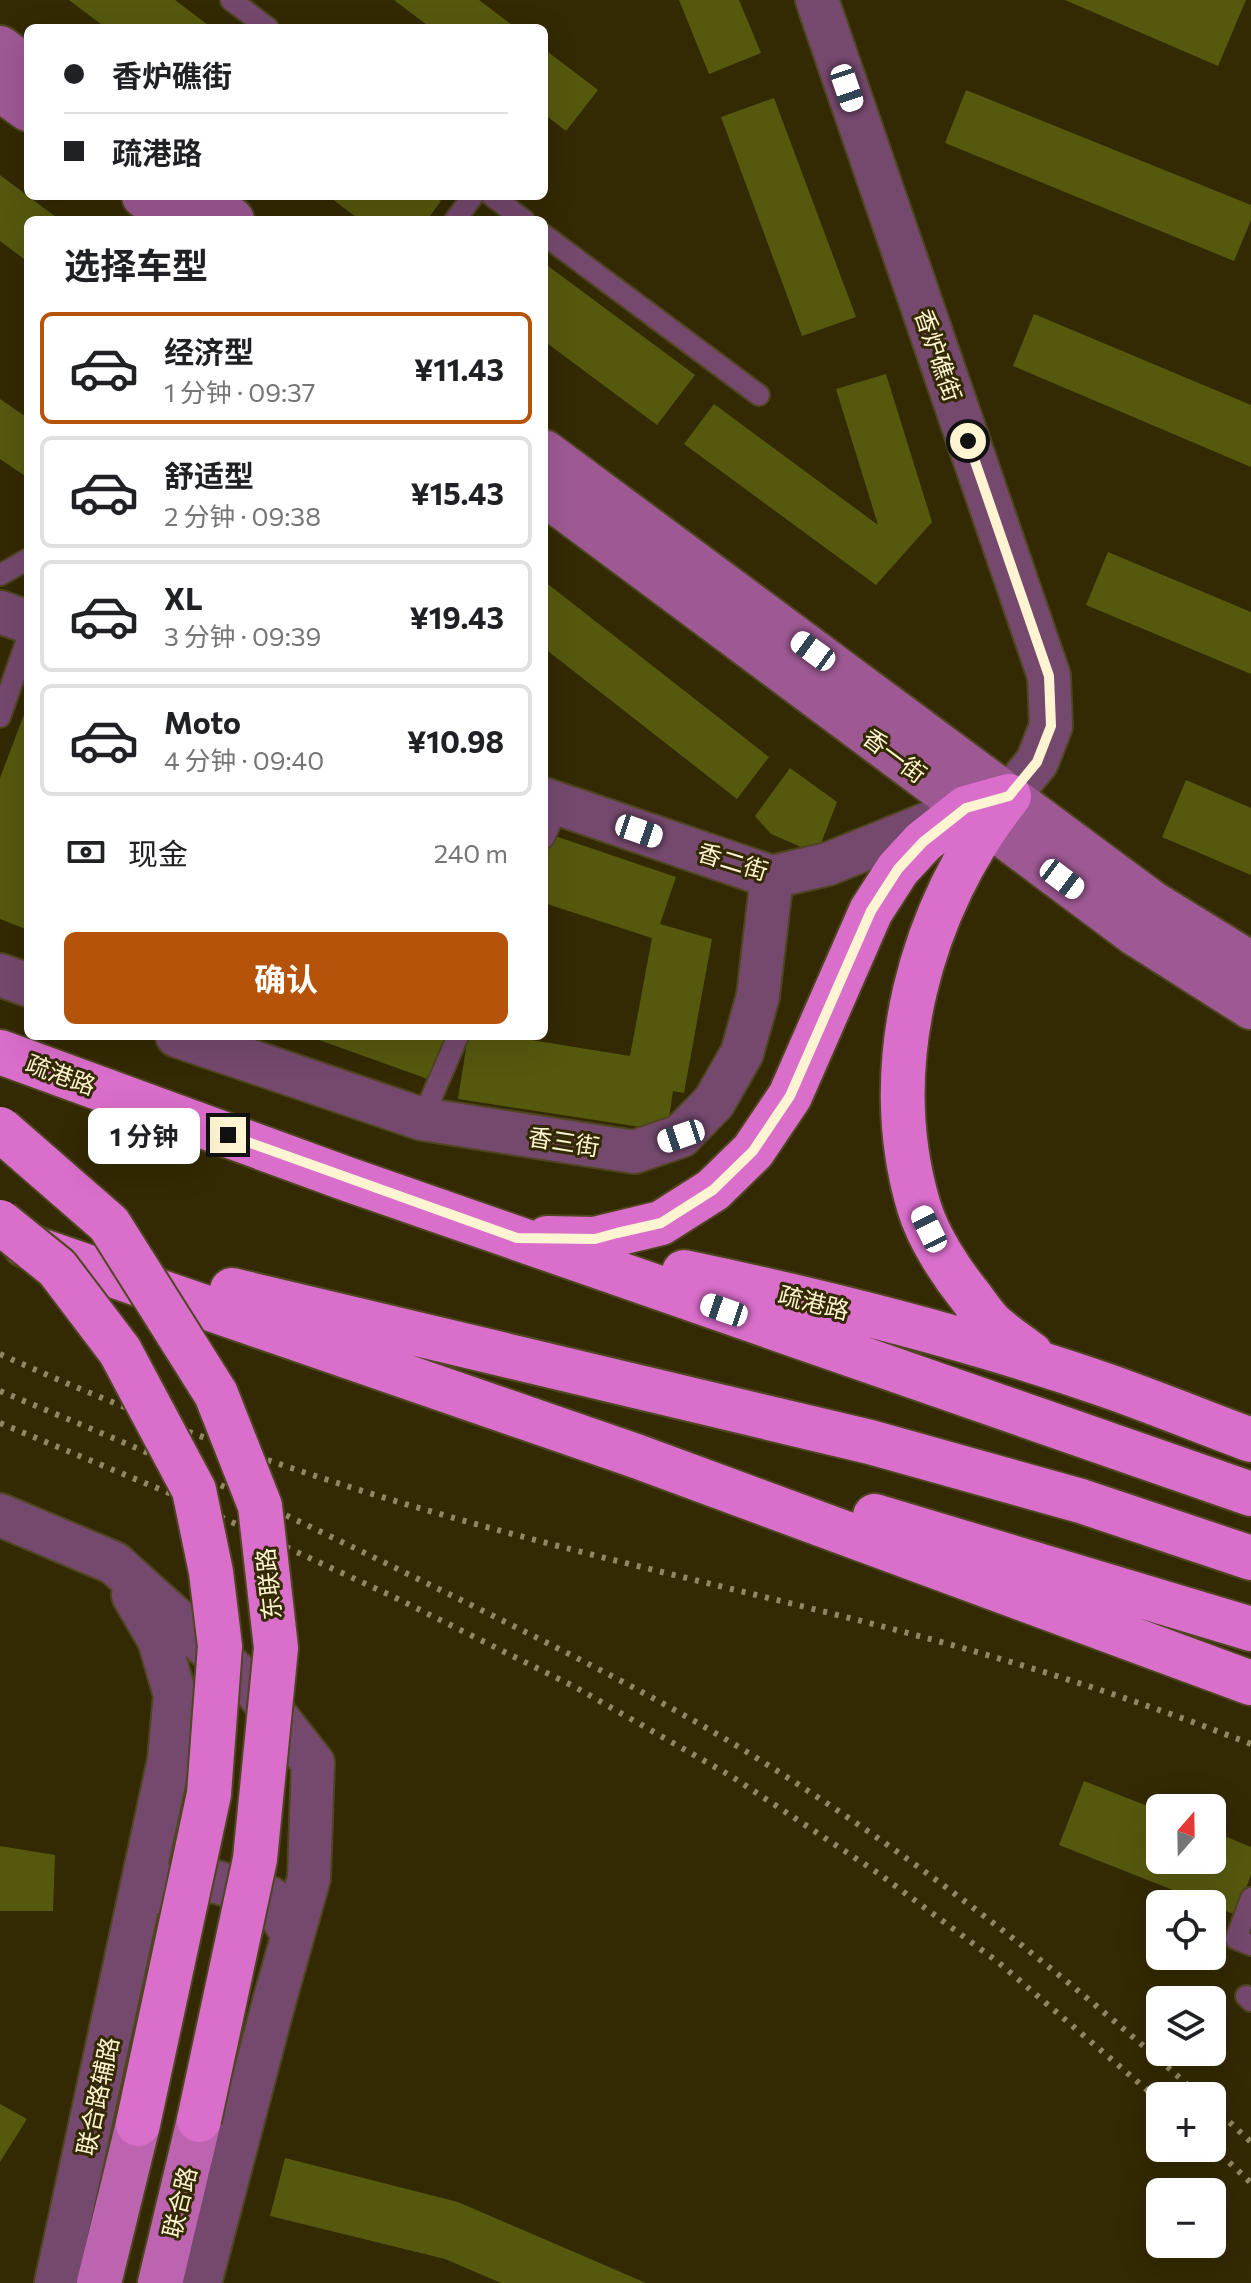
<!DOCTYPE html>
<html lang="zh">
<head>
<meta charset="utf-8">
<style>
	:root { --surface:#fff; --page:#f6f6f6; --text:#202124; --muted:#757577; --line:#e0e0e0; --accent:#b45309 }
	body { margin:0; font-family:Commissioner,"Noto Sans SC",sans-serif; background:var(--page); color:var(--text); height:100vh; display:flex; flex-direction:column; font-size:30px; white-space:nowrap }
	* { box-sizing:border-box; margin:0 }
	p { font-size:26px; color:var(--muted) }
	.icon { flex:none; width:44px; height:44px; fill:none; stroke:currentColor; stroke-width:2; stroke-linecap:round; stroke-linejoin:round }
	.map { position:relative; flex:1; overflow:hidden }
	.panel { position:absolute; left:24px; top:216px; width:524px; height:824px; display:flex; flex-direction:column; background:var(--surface); border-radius:12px; box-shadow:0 8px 32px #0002 }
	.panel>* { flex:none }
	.top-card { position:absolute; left:24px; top:24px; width:524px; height:176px; border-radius:12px; box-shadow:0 8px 32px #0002; display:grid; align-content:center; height:176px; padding:0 40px; background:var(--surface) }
	.needle { width:52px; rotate:20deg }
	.tools { position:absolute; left:1146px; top:1794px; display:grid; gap:16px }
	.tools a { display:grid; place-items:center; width:80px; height:80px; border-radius:12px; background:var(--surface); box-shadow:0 8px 32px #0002; font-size:40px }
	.end { position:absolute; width:36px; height:36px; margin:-18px; border:10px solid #fef4d2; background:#111; box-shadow:0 0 0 4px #111 }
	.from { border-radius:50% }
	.bubble { position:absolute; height:56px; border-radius:12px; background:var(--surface); box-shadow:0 8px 32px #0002; font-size:26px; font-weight:700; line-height:56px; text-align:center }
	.car { position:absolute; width:24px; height:48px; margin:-24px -12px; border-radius:10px; box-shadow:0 0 6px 2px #0007; background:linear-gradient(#fff 24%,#345 0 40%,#fff 0 76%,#345 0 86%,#fff 0) }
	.top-card b { display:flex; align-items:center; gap:28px; height:76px; font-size:30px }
	.top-card b+b { border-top:2px solid var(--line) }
	.top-card i { width:20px; height:20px; background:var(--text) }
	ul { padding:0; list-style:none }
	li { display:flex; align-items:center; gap:24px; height:112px; margin:0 16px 12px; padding:0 24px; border:4px solid var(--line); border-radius:12px }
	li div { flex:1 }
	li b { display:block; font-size:30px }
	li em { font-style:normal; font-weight:700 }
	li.current { border-color:var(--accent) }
	li>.icon { width:72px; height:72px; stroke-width:1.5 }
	h2 { padding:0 40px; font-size:36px; line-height:96px }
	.pay { display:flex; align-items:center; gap:20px; height:88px; padding:0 40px; font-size:30px }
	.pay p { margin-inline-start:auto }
	.action { display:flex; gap:16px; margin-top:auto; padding:16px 40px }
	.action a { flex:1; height:92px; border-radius:12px; background:var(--accent); color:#fff; font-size:32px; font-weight:700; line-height:92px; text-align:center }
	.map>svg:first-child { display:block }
</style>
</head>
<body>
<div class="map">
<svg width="1251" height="2283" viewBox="0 0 1251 2283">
	<rect width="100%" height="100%" fill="#332903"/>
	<path fill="#55590e" d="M 69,0 L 175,0 L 212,28 L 106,28 Z
		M 394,0 L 479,0 L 516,28 L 431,28 Z
		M 679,0 L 739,0 L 761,53 L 709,74 Z
		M 1065,0 L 1246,0 L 1218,66 Z
		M 544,49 L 598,90 L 566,131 L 544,114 Z
		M 966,90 L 1251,205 L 1251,220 L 1234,261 L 945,143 Z
		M 774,98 L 856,317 L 802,336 L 721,117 Z
		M 0,175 L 60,220 L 28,220 L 28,262 L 0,241 Z
		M 328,196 L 434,196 L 441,201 L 427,220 L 360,220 Z
		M 544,263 L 695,375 L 657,425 L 544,341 Z
		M 1034,314 L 1251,405 L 1251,467 L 1013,366 Z
		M 886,374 L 932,522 L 876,585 L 684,444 L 714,404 L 878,525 L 836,389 Z
		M 0,399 L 28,418 L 28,478 L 0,459 Z
		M 1108,552 L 1251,612 L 1251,674 L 1086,605 Z
		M 544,581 L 769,757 L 737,799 L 544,648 Z
		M 28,704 L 28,930 L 0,919 L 0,778 Z
		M 790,768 L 837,802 L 817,854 L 771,834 L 755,816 Z
		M 1186,780 L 1251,808 L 1251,875 L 1162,837 Z
		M 552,835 L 676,877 L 660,924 L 712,939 L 684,1093 L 673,1091 L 667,1131 L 458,1099 L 468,1036 L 507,1036 L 630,1056 L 652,938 L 544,903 L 544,860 Z
		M 308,1036 L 452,1036 L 436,1082 Z
		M 1084,1781 L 1160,1811 L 1160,1860 L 1212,1860 L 1212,1831 L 1251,1847 L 1251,1875 L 1236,1915 L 1059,1845 Z
		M 0,1846 L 55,1855 L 53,1911 L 0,1911 Z
		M 0,2104 L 27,2119 L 0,2162 Z
		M 285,2158 L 458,2202 L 646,2283 L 501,2283 L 445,2259 L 270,2216 Z"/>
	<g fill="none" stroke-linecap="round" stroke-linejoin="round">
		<g stroke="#4f4520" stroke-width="24">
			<path id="lane" d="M 231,0 L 268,28
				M 492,196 L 524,220
				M 455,220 L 473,196
				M 544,235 L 759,395
				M 0,575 L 28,559
				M 0,717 L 28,637
				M 544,838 L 559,804
				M 422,1119 L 458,1036
				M 1251,1898 L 1236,1939 L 1251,1945
				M 1246,1996 L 1251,2001"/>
		</g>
		<g stroke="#4f4520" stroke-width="46">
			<path id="street" d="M 817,0 L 1049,676 L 1051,726 L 1037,762 L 1009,796
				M 0,612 L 28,622
				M 544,799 L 772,877 L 828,864 L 954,813
				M 0,975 L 28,985
				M 177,1036 L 422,1119 L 634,1152 L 681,1136 L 714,1102 L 742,1053 L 758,996 L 772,877
				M 0,1515 L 114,1563 L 257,1692 L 313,1763 L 309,1878 L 274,2002 L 200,2283
				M 158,1892 L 166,1886 L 213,1881 L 270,1898 L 293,1935
				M 56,2283 L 169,1760 L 175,1695 L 159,1640 L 133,1595"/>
		</g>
		<g stroke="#4f4520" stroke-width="48">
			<path id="secondary" d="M 0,48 L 28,69
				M 0,89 L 28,109
				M 144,196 L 177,220
				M 200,196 L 232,220
				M 544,452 L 1152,903 L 1251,964
				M 544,493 L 1136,934 L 1251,1007"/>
		</g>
		<g stroke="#4f4520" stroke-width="48">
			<path id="primary" d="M 99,2283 L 138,2124
				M 160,2283 L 199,2120"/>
		</g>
		<g stroke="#4f4520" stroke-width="48">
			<path id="highway" d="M 1009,796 C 920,907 877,1068 919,1207 C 928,1237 950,1271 970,1296 C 977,1305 984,1316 992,1324 C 1004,1335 1018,1344 1031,1354
				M 0,1052 L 347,1179 L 1251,1494
				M 547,1238 L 595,1239 L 661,1223 L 713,1190 L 753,1151 L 790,1096 L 871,911 L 898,869 L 923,842 L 966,808 L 1009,796
				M 25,1245 L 636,1456 L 1251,1683
				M 684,1272 C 827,1302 970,1338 1108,1386 C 1156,1403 1203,1422 1251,1440
				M 232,1290 L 870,1442 L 1081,1501 L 1251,1558
				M 875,1516 L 1251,1629"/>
		</g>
		<use href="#lane" stroke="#75496e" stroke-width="20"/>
		<use href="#street" stroke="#75496e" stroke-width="42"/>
		<use href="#secondary" stroke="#9e5994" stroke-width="44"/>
		<use href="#primary" stroke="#bd64b1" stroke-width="44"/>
		<use href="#highway" stroke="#da6ecb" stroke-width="44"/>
		<path stroke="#918763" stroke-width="6" stroke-dasharray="4 8" stroke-linecap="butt" d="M 0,1354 C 150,1422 306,1477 465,1521 C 615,1563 768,1596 919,1636 C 1031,1666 1143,1702 1251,1744
			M 0,1391 C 58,1415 117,1439 175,1465 C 272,1507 367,1554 461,1600 C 558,1648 655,1696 747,1752 C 909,1852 1059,1969 1200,2096
			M 0,1423 L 169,1493 L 394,1597 L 575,1687 L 731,1776 L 878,1873 L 998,1962 L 1160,2101
			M 1212,2106 L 1251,2142
			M 1212,2146 L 1251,2183"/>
		<g stroke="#4f4520" stroke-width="48" stroke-linecap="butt">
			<path id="highway-bridge" d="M 0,1129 L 109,1224 L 216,1394 L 260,1506 L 276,1648 L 255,1859 L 199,2120
				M 0,1222 L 57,1268 L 120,1351 L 194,1490 L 211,1572 L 220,1646 L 209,1794 L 138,2124"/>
		</g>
		<use href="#highway-bridge" stroke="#da6ecb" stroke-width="44"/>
	</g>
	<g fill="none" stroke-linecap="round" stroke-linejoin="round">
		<path stroke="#fef4d2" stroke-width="10" d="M 228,1135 L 517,1238 L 595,1239 L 617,1233 L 661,1223 L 713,1190 L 753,1151 L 790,1096 L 871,911 L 898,869 L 923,842 L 966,808 L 1009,796 L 1037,762 L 1051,726 L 1049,676 L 968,441"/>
	</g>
	<g text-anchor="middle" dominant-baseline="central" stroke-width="6" stroke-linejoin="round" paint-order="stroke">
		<g font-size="24" fill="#fef4d2" stroke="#332903">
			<text transform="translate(939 355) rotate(71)">香炉礁街</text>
			<text transform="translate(895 755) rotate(37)">香一街</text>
			<text transform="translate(733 861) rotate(17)">香二街</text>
			<text transform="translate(61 1074) rotate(20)">疏港路</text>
			<text transform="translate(564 1141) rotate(9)">香三街</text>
			<text transform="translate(814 1302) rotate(14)">疏港路</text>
			<text transform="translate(268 1584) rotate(-96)">东联路</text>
			<text transform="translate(97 2096) rotate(-78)">联合路辅路</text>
			<text transform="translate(179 2202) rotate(-76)">联合路</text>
		</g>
	</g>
</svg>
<div class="tools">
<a><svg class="needle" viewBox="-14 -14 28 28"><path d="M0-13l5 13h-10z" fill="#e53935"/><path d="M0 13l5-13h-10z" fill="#757577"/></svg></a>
<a><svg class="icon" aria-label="locate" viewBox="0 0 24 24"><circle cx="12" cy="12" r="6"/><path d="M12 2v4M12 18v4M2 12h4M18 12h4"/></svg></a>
<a><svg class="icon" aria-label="layers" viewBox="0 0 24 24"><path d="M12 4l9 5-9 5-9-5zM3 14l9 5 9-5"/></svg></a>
<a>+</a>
<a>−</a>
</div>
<i class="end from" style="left:968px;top:441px"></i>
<i class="end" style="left:228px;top:1135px"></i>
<div class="bubble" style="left:88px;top:1108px;width:112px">1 分钟</div>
<i class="car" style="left:847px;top:88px;rotate:161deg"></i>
<i class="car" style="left:813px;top:651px;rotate:306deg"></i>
<i class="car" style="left:639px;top:831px;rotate:109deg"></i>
<i class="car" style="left:1062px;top:879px;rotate:127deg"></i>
<i class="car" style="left:681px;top:1136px;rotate:251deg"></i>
<i class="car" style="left:929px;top:1229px;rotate:334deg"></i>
<i class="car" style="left:724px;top:1310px;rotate:289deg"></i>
<div class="top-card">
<b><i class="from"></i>香炉礁街</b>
<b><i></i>疏港路</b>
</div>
<section class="panel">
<h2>选择车型</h2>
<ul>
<li class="current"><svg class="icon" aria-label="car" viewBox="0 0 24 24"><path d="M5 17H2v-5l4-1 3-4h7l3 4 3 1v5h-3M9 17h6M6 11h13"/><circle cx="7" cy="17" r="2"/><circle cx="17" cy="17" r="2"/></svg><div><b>经济型</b><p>1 分钟 · 09:37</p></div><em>¥11.43</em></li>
<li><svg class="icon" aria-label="car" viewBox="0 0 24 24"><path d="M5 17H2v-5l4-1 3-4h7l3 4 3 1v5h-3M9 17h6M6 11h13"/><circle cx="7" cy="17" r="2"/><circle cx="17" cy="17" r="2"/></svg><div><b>舒适型</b><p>2 分钟 · 09:38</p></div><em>¥15.43</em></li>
<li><svg class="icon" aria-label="car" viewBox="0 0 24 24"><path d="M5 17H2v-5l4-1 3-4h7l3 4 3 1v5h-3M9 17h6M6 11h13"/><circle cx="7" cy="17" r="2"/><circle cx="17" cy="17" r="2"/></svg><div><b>XL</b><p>3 分钟 · 09:39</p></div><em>¥19.43</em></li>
<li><svg class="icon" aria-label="car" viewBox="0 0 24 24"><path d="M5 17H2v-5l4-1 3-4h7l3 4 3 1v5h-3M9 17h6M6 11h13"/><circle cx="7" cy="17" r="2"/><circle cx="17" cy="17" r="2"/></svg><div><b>Moto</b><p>4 分钟 · 09:40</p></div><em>¥10.98</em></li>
</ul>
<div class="pay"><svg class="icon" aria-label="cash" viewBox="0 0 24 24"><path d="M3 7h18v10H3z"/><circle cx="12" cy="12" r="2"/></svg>现金<p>240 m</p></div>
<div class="action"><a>确认</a></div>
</section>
</div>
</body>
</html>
